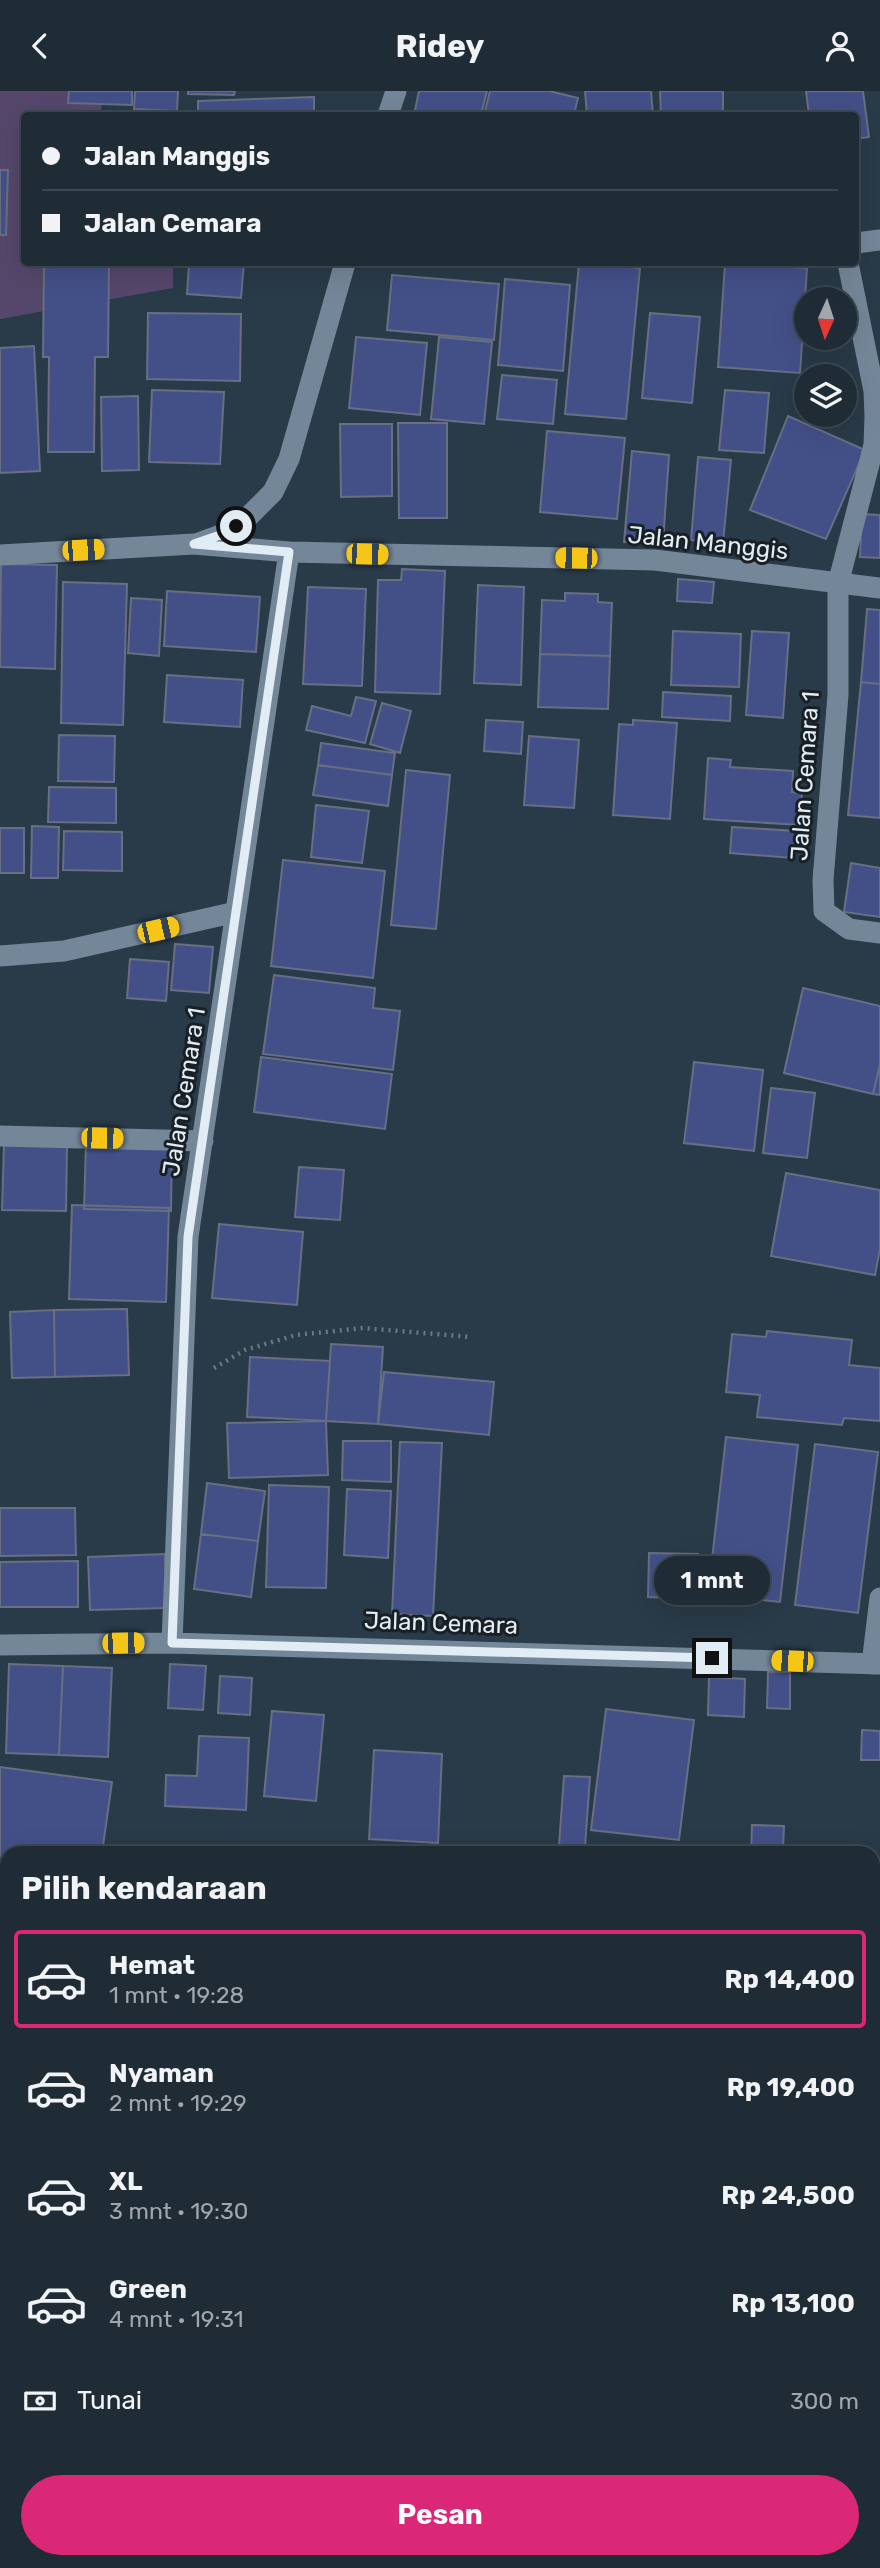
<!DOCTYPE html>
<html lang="id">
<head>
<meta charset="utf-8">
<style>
	:root { --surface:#1f2c36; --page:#2c3842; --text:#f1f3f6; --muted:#a1a7ad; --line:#3c4851; --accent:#db2777 }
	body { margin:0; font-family:Rubik,sans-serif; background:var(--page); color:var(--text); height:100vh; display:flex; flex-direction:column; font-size:26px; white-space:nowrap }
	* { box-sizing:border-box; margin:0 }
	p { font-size:23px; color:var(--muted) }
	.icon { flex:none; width:38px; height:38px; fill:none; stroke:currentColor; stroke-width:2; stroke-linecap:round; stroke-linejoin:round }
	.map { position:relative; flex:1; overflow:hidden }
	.drawer { position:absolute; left:0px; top:1755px; width:880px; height:723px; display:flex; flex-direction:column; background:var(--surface); border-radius:21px 21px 0 0; box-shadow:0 7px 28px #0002,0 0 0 2px var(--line) }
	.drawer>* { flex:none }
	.guide { position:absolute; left:21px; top:21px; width:838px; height:154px; border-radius:7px; box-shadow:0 7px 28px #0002,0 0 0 2px var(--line); display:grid; align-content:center; height:154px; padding:0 21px; background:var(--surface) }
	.needle { width:46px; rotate:183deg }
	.buttons { position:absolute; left:794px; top:196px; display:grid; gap:14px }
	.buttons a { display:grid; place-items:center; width:63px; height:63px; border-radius:50%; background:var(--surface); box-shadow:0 7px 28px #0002,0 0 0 2px var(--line); font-size:35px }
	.end { position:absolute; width:32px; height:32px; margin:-16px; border:9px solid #e2ecf5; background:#111; box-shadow:0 0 0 4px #111 }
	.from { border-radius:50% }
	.bubble { position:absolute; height:49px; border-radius:24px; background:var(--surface); box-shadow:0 7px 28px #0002,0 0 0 2px var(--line); font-size:23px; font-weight:700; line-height:49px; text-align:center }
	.car { position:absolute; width:21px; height:42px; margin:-21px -10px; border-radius:9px; box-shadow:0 0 5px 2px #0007; background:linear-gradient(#f5c518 24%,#345 0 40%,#f5c518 0 76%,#345 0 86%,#f5c518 0) }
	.guide b { display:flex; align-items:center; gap:24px; height:66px; font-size:26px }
	.guide b+b { border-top:2px solid var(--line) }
	.guide i { width:18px; height:18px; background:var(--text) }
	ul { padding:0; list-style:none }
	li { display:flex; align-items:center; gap:21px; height:98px; margin:0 14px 10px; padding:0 7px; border:4px solid transparent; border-radius:7px }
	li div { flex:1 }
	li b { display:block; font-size:26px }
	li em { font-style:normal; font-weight:700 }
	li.active { border-color:var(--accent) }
	li>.icon { width:63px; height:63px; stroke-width:1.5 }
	h2 { padding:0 21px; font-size:32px; line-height:84px }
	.pay { display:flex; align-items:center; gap:18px; height:77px; padding:0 21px; font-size:26px }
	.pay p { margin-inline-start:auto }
	.primary-button { display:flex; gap:14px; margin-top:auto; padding:14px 21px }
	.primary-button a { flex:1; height:80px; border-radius:42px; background:var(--accent); color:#fff; font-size:28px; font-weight:700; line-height:80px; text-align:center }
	header { display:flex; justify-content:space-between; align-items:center; height:91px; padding:0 21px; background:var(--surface); font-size:32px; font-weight:700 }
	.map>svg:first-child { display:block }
</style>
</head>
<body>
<header><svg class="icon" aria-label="back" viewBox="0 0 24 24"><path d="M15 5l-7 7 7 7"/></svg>Ridey<svg class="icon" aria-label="person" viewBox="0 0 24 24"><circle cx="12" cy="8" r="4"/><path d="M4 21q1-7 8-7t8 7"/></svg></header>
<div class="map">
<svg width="880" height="2477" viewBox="0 0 880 2477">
	<rect width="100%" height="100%" fill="#293a48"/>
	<path fill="#54476b" d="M 0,0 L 105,0 L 100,24 L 24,24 L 24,172 L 173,172 L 173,197 L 0,228 Z"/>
	<path fill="#435088" stroke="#686e83" stroke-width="2" d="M 69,0 L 132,0 L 132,14 L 68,12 Z
		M 135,0 L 178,0 L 177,20 L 134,18 Z
		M 188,0 L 235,0 L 234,4 L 188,3 Z
		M 419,0 L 487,0 L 481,24 L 414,24 Z
		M 490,0 L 549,0 L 578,7 L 574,24 L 484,24 Z
		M 585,0 L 651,0 L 653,24 L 587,24 Z
		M 660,0 L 723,0 L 723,24 L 661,24 Z
		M 806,0 L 863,0 L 869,46 L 856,48 L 856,24 L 809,24 Z
		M 314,6 L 314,24 L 198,24 L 198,10 Z
		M 0,79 L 8,79 L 6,144 L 0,144 Z
		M 44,172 L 109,172 L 108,266 L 95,266 L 94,361 L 48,361 L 49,266 L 43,266 Z
		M 189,172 L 244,172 L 241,207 L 187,203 Z
		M 579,172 L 640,177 L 626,328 L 565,323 Z
		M 725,172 L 807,177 L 800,282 L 718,276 Z
		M 392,184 L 499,193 L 494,249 L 387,239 Z
		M 505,188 L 570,194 L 563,280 L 498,274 Z
		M 148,222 L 241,223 L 240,290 L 147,288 Z
		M 650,222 L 700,226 L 692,312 L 642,307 Z
		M 356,246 L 427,252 L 420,324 L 349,317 Z
		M 439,246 L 492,251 L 484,333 L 431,328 Z
		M 34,255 L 40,380 L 0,382 L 0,257 Z
		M 502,284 L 557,289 L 553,333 L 497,328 Z
		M 152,299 L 224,301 L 220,373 L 149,371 Z
		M 725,299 L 769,302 L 764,362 L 719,359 Z
		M 138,305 L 139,379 L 102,380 L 101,306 Z
		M 788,325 L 865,359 L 826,448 L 750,419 Z
		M 398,332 L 447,332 L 447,427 L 399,427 Z
		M 340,333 L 392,333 L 392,405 L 341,406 Z
		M 547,340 L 625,347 L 617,428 L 540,421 Z
		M 632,360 L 669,364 L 663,452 L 624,451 Z
		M 698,366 L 731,369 L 723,452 L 691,449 Z
		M 862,423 L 880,424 L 880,467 L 860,466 Z
		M 1,473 L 57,474 L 55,578 L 0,576 Z
		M 402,478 L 445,480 L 440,603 L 375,601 L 378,489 L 401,489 Z
		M 678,488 L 714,491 L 712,512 L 677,510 Z
		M 63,491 L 127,493 L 123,634 L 61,632 Z
		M 478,494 L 524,496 L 521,594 L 474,592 Z
		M 308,496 L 366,498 L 362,595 L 303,593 Z
		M 167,500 L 260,506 L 256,561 L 164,555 Z
		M 565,502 L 598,503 L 598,511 L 612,512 L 610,565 L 540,563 L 542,509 L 565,510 Z
		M 131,507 L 162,509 L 159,565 L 128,562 Z
		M 867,518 L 880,519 L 880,593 L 861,591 Z
		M 673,540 L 741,543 L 739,596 L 671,594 Z
		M 752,540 L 789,542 L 783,627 L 746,624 Z
		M 540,563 L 610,565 L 608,618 L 538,616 Z
		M 167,584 L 243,589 L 240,636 L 164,631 Z
		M 861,591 L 880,593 L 880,727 L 848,724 Z
		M 663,601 L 731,605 L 730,630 L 662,626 Z
		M 356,606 L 376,610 L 365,652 L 306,639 L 312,615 L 351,625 Z
		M 382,612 L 411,620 L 400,662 L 370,653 Z
		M 486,629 L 523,631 L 521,663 L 484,660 Z
		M 633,629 L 677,632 L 670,728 L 613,724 L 619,633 L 633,634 Z
		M 59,644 L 115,645 L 114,691 L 58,690 Z
		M 529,645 L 579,649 L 574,717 L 524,714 Z
		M 321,652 L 395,662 L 392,684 L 318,674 Z
		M 708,667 L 731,669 L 730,676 L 793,680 L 792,701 L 802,702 L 800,734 L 704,728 Z
		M 318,674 L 392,684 L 388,715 L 313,704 Z
		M 406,679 L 450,684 L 436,838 L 391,834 Z
		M 49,696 L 116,697 L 116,732 L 48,731 Z
		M 316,714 L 369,720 L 362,772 L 311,766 Z
		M 32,735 L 59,736 L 58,787 L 31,787 Z
		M 732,736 L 796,740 L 793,767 L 730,762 Z
		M 0,737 L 24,737 L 24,782 L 0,782 Z
		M 64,740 L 122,741 L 122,780 L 63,779 Z
		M 283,769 L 385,780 L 373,887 L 271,875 Z
		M 851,772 L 880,777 L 880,826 L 844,821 Z
		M 175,853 L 213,856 L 209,902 L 171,899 Z
		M 130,868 L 169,871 L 166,910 L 127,907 Z
		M 274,884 L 375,897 L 373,917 L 400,920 L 393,979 L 263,963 Z
		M 803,897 L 880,915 L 880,973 L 873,1003 L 784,982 Z
		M 261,966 L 392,983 L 385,1038 L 254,1021 Z
		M 694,971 L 763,979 L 754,1060 L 684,1052 Z
		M 880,973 L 880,1004 L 873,1003 Z
		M 771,997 L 815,1002 L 807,1067 L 763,1062 Z
		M 86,1052 L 172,1053 L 171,1120 L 84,1118 Z
		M 4,1053 L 67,1055 L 66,1120 L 2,1119 Z
		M 299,1076 L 344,1079 L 340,1129 L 295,1126 Z
		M 786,1082 L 880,1099 L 880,1158 L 875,1184 L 771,1165 Z
		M 72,1114 L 169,1117 L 166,1211 L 69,1208 Z
		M 219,1133 L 303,1141 L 297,1214 L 212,1207 Z
		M 127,1218 L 129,1284 L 55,1286 L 54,1219 Z
		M 54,1219 L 55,1286 L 12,1287 L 10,1221 Z
		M 767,1240 L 852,1249 L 849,1274 L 880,1277 L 880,1330 L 844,1327 L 842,1334 L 757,1326 L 760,1304 L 726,1301 L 732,1243 L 766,1246 Z
		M 331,1253 L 383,1256 L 378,1333 L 326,1330 Z
		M 250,1266 L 330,1270 L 326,1330 L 247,1326 Z
		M 384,1281 L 494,1291 L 489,1344 L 378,1333 Z
		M 326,1330 L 328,1384 L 229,1387 L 227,1332 Z
		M 726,1346 L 798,1354 L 780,1511 L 708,1503 Z
		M 343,1350 L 391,1350 L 391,1391 L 342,1389 Z
		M 400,1351 L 442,1352 L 433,1525 L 392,1523 Z
		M 815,1353 L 878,1361 L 858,1522 L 795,1514 Z
		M 207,1392 L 265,1400 L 258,1450 L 201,1443 Z
		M 269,1394 L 329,1396 L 326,1497 L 266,1496 Z
		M 347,1398 L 391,1400 L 388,1467 L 344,1464 Z
		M 0,1417 L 75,1417 L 76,1464 L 0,1465 Z
		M 201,1443 L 258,1450 L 251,1506 L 194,1498 Z
		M 649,1462 L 698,1463 L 697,1508 L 648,1506 Z
		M 165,1463 L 167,1517 L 90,1519 L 88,1466 Z
		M 78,1470 L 78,1516 L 0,1516 L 0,1471 Z
		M 9,1573 L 63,1575 L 59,1664 L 6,1662 Z
		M 170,1573 L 206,1575 L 203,1619 L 168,1617 Z
		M 63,1575 L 112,1577 L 108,1666 L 59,1664 Z
		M 768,1581 L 790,1581 L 790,1618 L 767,1617 Z
		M 220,1585 L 252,1587 L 250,1624 L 218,1622 Z
		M 709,1586 L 745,1588 L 744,1626 L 708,1624 Z
		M 606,1618 L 694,1629 L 679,1749 L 591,1739 Z
		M 272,1620 L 324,1624 L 316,1710 L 264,1705 Z
		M 862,1639 L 880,1640 L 880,1669 L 861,1669 Z
		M 199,1645 L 249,1647 L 246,1719 L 165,1715 L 166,1684 L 197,1685 Z
		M 374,1659 L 442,1663 L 438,1752 L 369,1748 Z
		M 0,1676 L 112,1691 L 102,1762 L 7,1762 L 7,1848 L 0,1847 L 0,1817 L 6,1778 L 0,1777 Z
		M 564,1685 L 590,1686 L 585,1756 L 559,1754 Z
		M 752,1734 L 784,1735 L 783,1760 L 836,1762 L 751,1762 Z
		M 178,1754 L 219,1757 L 218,1762 L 177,1762 Z
		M 653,1756 L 668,1757 L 667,1762 L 652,1762 Z
		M 0,1955 L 7,1955 L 7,2002 L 0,2002 Z
		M 0,2016 L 7,2016 L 7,2051 L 0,2050 Z
		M 0,2129 L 7,2129 L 7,2205 L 0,2205 Z
		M 0,2369 L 7,2369 L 7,2449 L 0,2449 Z"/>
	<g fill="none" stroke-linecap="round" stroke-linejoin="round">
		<path stroke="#6b7a86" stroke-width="4.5" stroke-dasharray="2 5" stroke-linecap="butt" d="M 214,1277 L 245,1259 L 296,1244 L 363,1237 L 471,1246"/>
		<path stroke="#748798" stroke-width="21" d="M 388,24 L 396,0
			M 856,152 L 880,149
			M 848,172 L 874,300 L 875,326 L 874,354 L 838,493 L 838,604 L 823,789 L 824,820 L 849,838 L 880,842
			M 199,452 L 224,443 L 248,426 L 273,401 L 289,368 L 345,172
			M 0,464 L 194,453 L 289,461 L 655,469 L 880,497
			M 0,865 L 64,860 L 236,821
			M 0,1045 L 203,1050
			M 172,1552 L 188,1146 L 289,461
			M 0,1554 L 172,1552 L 880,1573
			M 872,1573 L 880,1507
			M 0,2247 L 7,2247
			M 327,2477 L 327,2471
			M 836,2477 L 880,2474"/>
	</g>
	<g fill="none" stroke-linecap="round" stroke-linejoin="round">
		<path stroke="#e2ecf5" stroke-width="9" d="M 236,435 L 223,443 L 194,453 L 289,461 L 188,1146 L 172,1552 L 712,1567"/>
	</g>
	<g text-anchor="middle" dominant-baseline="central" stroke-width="6" stroke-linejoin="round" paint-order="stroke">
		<g font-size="24" fill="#e2ecf5" stroke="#182026">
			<text transform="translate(708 452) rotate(6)">Jalan Manggis</text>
			<text transform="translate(805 685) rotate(-86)">Jalan Cemara 1</text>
			<text transform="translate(184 1001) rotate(-81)">Jalan Cemara 1</text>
			<text transform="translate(441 1532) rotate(2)">Jalan Cemara</text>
		</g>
	</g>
</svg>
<div class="buttons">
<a><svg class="needle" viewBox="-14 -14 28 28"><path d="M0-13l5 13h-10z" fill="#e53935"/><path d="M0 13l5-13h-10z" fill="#a1a7ad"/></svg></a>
<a><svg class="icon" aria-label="layers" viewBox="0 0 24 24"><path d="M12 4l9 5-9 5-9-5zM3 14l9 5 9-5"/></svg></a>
</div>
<i class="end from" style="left:236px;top:435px"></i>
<i class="end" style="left:712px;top:1567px"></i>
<div class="bubble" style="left:654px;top:1465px;width:116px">1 mnt</div>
<i class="car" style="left:83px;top:459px;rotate:87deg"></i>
<i class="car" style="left:367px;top:463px;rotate:91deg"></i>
<i class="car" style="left:576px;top:467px;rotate:271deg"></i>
<i class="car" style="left:158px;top:839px;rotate:77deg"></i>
<i class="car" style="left:102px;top:1047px;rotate:91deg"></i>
<i class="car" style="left:123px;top:1552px;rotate:89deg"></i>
<i class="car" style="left:792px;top:1570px;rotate:272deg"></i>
<div class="guide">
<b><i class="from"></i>Jalan Manggis</b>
<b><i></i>Jalan Cemara</b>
</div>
<section class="drawer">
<h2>Pilih kendaraan</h2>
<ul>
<li class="active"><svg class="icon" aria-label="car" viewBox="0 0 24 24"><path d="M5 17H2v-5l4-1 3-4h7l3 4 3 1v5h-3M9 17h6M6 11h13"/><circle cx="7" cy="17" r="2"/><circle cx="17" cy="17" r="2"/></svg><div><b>Hemat</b><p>1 mnt · 19:28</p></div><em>Rp 14,400</em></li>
<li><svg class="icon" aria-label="car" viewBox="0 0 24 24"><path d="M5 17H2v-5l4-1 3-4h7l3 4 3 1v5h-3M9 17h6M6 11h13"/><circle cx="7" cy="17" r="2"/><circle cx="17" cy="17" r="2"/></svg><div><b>Nyaman</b><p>2 mnt · 19:29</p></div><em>Rp 19,400</em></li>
<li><svg class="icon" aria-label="car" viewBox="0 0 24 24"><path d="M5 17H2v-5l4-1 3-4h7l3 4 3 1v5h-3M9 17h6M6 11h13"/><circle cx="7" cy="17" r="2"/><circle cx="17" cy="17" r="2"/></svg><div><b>XL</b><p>3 mnt · 19:30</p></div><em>Rp 24,500</em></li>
<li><svg class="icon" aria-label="car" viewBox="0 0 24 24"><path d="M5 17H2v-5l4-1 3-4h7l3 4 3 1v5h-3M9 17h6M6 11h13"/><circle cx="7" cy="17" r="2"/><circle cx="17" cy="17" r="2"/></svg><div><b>Green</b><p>4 mnt · 19:31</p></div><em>Rp 13,100</em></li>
</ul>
<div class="pay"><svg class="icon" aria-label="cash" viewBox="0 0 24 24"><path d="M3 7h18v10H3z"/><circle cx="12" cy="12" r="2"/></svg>Tunai<p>300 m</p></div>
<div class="primary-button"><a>Pesan</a></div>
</section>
</div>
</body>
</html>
